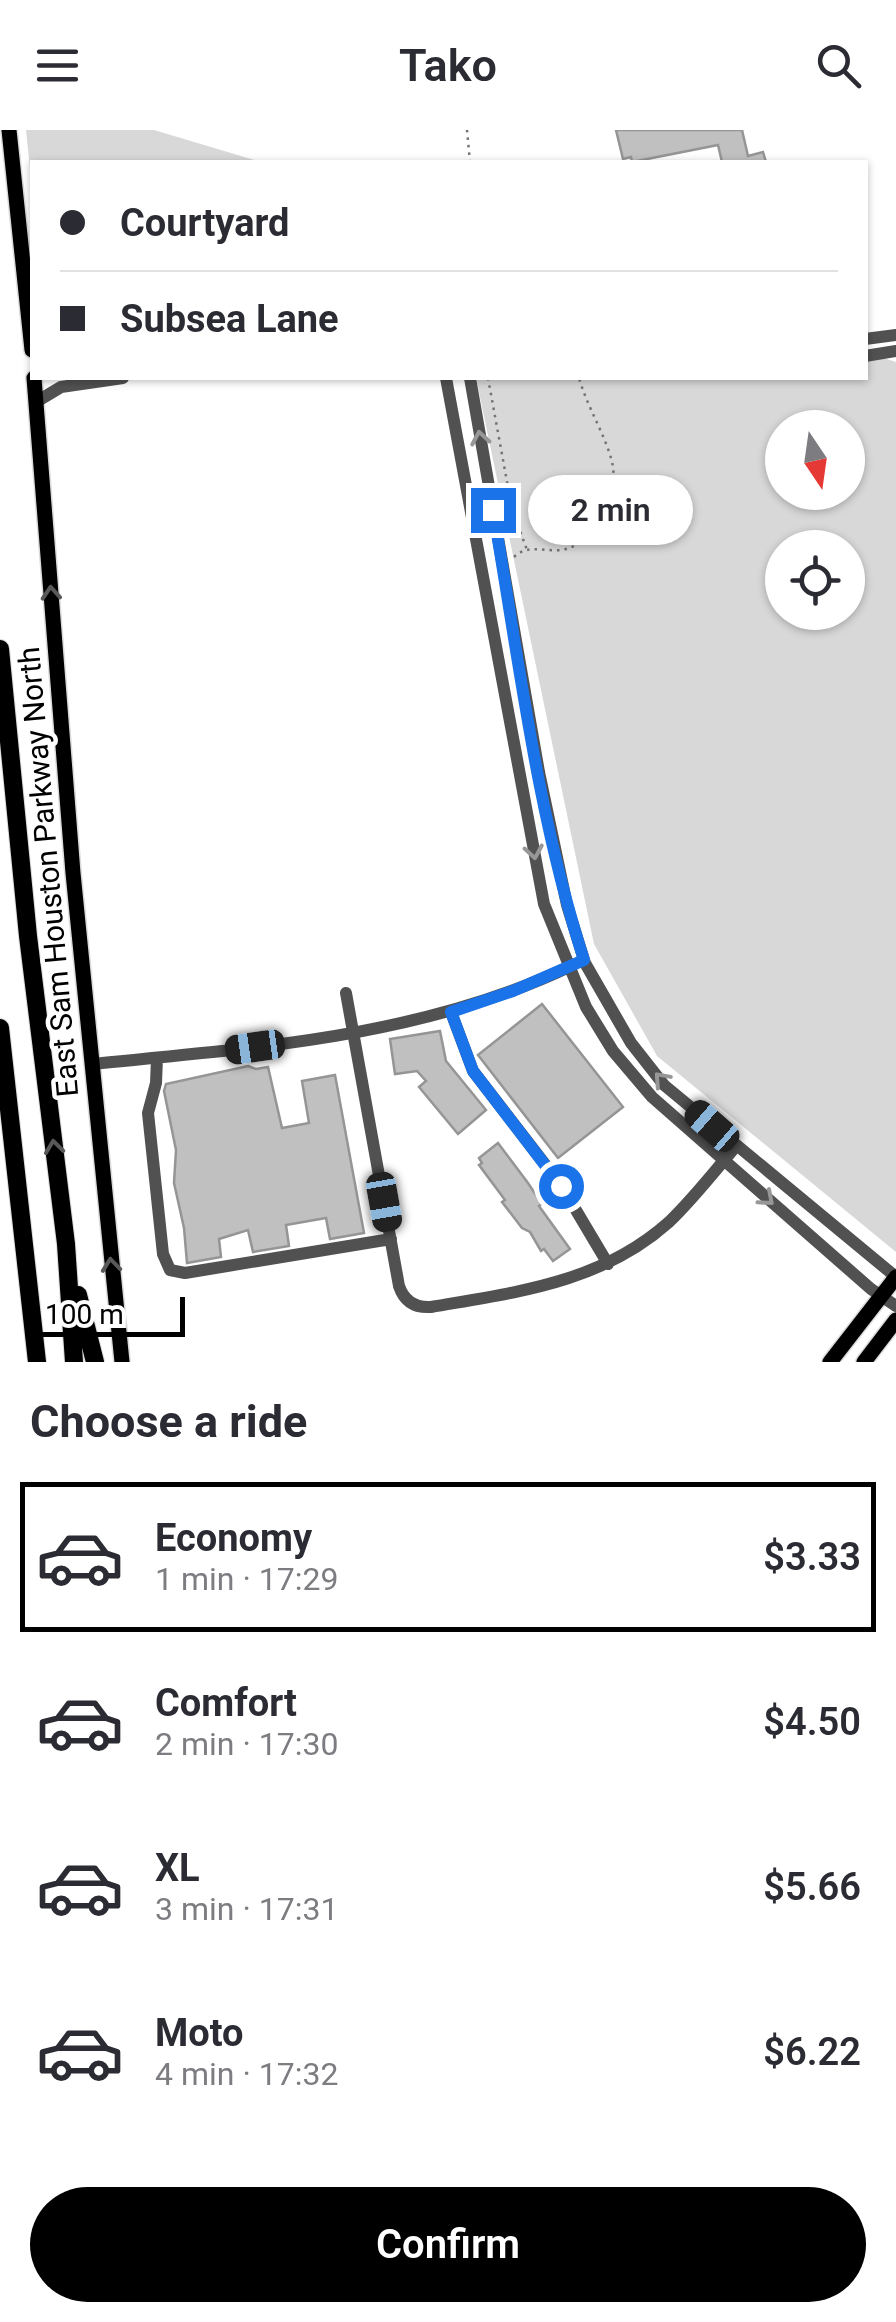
<!DOCTYPE html>
<html lang="en">
<head>
<meta charset="utf-8">
<style>
	:root { --surface:#fff; --page:#f7f7f7; --text:#2b2b33; --muted:#7c7c81; --line:#e1e1e2; --accent:#000 }
	body { margin:0; font-family:Roboto,sans-serif; background:var(--page); color:var(--text); height:100vh; display:flex; flex-direction:column; font-size:38px; white-space:nowrap }
	* { box-sizing:border-box; margin:0 }
	p { font-size:32px; color:var(--muted) }
	.icon { flex:none; width:55px; height:55px; fill:none; stroke:currentColor; stroke-width:2; stroke-linecap:round; stroke-linejoin:round }
	.map { position:relative; height:1232px; overflow:hidden }
	.panel { display:flex; flex-direction:column; background:var(--surface); flex:1 }
	.panel>* { flex:none }
	.guide { position:absolute; left:30px; top:30px; width:838px; height:220px; border-radius:0px; box-shadow:0 2px 8px #0004; display:grid; align-content:center; height:220px; padding:0 30px; background:var(--surface) }
	.needle { width:65px; rotate:167deg }
	.buttons { position:absolute; left:765px; top:280px; display:grid; gap:20px }
	.buttons a { display:grid; place-items:center; width:100px; height:100px; border-radius:50%; background:var(--surface); box-shadow:0 2px 8px #0004; font-size:50px }
	.scale { position:absolute; left:30px; bottom:25px; width:155px; box-sizing:border-box; padding-left:10px; border:5px solid #000; border-top:0; font-size:28px; line-height:35px; white-space:nowrap; color:#000; -webkit-text-stroke:8px #fff; paint-order:stroke }
	.end { position:absolute; width:45px; height:45px; margin:-22px; border:12px solid #1a73e8; background:#fff; box-shadow:0 0 0 5px #fff }
	.from { border-radius:50% }
	.bubble { position:absolute; height:70px; border-radius:35px; background:var(--surface); box-shadow:0 2px 8px #0004; font-size:32px; font-weight:600; line-height:70px; text-align:center }
	.car { position:absolute; width:30px; height:60px; margin:-30px -15px; border-radius:12px; box-shadow:0 0 8px 2px #0007; background:linear-gradient(#222 24%,#8ab4d8 0 40%,#222 0 76%,#8ab4d8 0 86%,#222 0) }
	.guide b { display:flex; align-items:center; gap:35px; height:95px; font-size:38px }
	.guide b+b { border-top:2px solid var(--line) }
	.guide i { width:25px; height:25px; background:var(--text) }
	ul { padding:0; list-style:none }
	li { display:flex; align-items:center; gap:30px; height:150px; margin:0 20px 15px; padding:0 10px; border:5px solid transparent; border-radius:0px }
	li div { flex:1 }
	li b { display:block; font-size:38px }
	li em { font-style:normal; font-weight:600 }
	li.on { border-color:var(--accent) }
	li>.icon { width:90px; height:90px; stroke-width:1.5 }
	h2 { padding:0 30px; font-size:45px; line-height:120px }
	.cta { display:flex; gap:20px; margin-top:auto; padding:20px 30px }
	.cta a { flex:1; height:115px; border-radius:60px; background:var(--accent); color:#fff; font-size:40px; font-weight:600; line-height:115px; text-align:center }
	header { display:flex; justify-content:space-between; align-items:center; height:130px; padding:0 30px; background:var(--surface); font-size:45px; font-weight:600 }
	.map>svg:first-child { display:block }
</style>
</head>
<body>
<header><svg class="icon" aria-label="menu" viewBox="0 0 24 24"><path d="M4 6h16M4 12h16M4 18h16"/></svg>Tako<svg class="icon" aria-label="search" viewBox="0 0 24 24"><circle cx="10" cy="10" r="6"/><path d="M15 15l6 6"/></svg></header>
<div class="map">
<svg width="896" height="1232" viewBox="0 0 896 1232">
	<rect width="100%" height="100%" fill="#fff"/>
	<path fill="#d8d8d8" fill-rule="evenodd" d="M 26,0 L 154,0 L 261,32 L 32,32 L 32,58 Z
		M 865,222 L 896,232 L 896,1122 L 657,926 L 594,814 L 476,248 L 865,248 ZM 782,298 L 848,298 L 848,362 L 782,362 ZM 782,418 L 848,418 L 848,482 L 782,482 Z"/>
	<path fill="#c0c0c0" stroke="#959595" stroke-width="2.5" d="M 616,0 L 742,0 L 748,26 L 763,22 L 766,32 L 722,32 L 718,15 L 632,32 L 631,27 L 623,29 Z
		M 542,874 L 623,977 L 558,1028 L 478,925 Z
		M 440,901 L 446,931 L 486,980 L 458,1004 L 419,957 L 426,951 L 417,941 L 395,944 L 390,909 Z
		M 248,936 L 256,939 L 268,937 L 282,998 L 309,993 L 302,951 L 335,945 L 364,1103 L 330,1109 L 326,1088 L 286,1095 L 289,1116 L 253,1122 L 248,1100 L 219,1109 L 221,1127 L 187,1133 L 184,1098 L 174,1053 L 176,1020 L 164,961 L 166,954 Z
		M 498,1013 L 528,1053 L 542,1074 L 539,1076 L 570,1119 L 553,1131 L 544,1119 L 541,1121 L 530,1102 L 522,1098 L 502,1072 L 505,1070 L 479,1035 L 482,1033 L 479,1028 Z"/>
	<g fill="none" stroke-linecap="round" stroke-linejoin="round">
		<g stroke="#dbdbdb" stroke-width="18">
			<path id="major" d="M 9,0 L 32,220
				M 34,248 L 73,743 L 122,1232
				M 830,1232 L 896,1147
				M 864,1232 L 896,1190"/>
		</g>
		<g stroke="#dbdbdb" stroke-width="20">
			<path id="highway" d="M 0,519 L 28,806 L 66,1114 L 74,1232
				M 0,898 L 37,1232
				M 78,1165 L 95,1232"/>
		</g>
		<path stroke="#737373" stroke-width="2.5" stroke-dasharray="2.5 5" stroke-linecap="butt" d="M 467,0 L 470,32
			M 488,248 L 512,379 L 527,420
			M 514,427 C 530,412 548,424 566,419 C 601,409 621,361 611,328 C 603,301 587,276 579,248"/>
		<path stroke="#515151" stroke-width="12" d="M 865,209 L 896,205
			M 865,226 L 896,221
			M 446,248 L 544,774 L 586,877 L 613,921 L 652,967 L 871,1159 L 896,1176
			M 470,248 L 539,642 L 567,775 L 585,833 L 631,913 L 664,955 L 896,1147
			M 36,272 L 61,257 L 123,248
			M 346,863 L 399,1156 C 404,1171 415,1178 431,1177 C 517,1162 601,1153 669,1092 C 693,1069 714,1042 736,1016
			M 451,882 L 473,941 L 561,1055 L 608,1134
			M 157,928 L 156,953 L 148,983 L 163,1124 L 170,1140 L 185,1143 L 391,1109
			M 92,934 C 253,918 424,907 573,835"/>
		<use href="#major" stroke="#000" stroke-width="15"/>
		<use href="#highway" stroke="#000" stroke-width="18"/>
	</g>
	<defs><path id="oneway-chevron" d="M-2-3.5L2.5 0L-2 3.5" fill="none" stroke-width="1.6" stroke-linecap="round" stroke-linejoin="round" transform="scale(2.5)"/></defs>
	<g stroke="#979797">
		<use href="#oneway-chevron" transform="translate(480 308) rotate(-100)"/>
		<use href="#oneway-chevron" transform="translate(534 722) rotate(80)"/>
		<use href="#oneway-chevron" transform="translate(661 949) rotate(-132)"/>
		<use href="#oneway-chevron" transform="translate(767 1069) rotate(41)"/>
	</g>
	<g stroke="#595959">
		<use href="#oneway-chevron" transform="translate(51 463) rotate(-94)"/>
		<use href="#oneway-chevron" transform="translate(54 1017) rotate(-97)"/>
		<use href="#oneway-chevron" transform="translate(111 1135) rotate(-96)"/>
	</g>
	<g fill="none" stroke-linecap="round" stroke-linejoin="round">
		<path stroke="#1a73e8" stroke-width="12" d="M 493,380 C 519,530 537,685 584,830 L 513,861 L 451,882 L 473,941 L 561,1056"/>
	</g>
	<g text-anchor="middle" dominant-baseline="central" stroke-width="9" stroke-linejoin="round" paint-order="stroke">
		<g font-size="30" fill="#000" stroke="#fff">
			<text transform="translate(48 742) rotate(-95)">East Sam Houston Parkway North</text>
		</g>
	</g>
</svg>
<div class="buttons">
<a><svg class="needle" viewBox="-14 -14 28 28"><path d="M0-13l5 13h-10z" fill="#e53935"/><path d="M0 13l5-13h-10z" fill="#7c7c81"/></svg></a>
<a><svg class="icon" aria-label="locate" viewBox="0 0 24 24"><circle cx="12" cy="12" r="6"/><path d="M12 2v4M12 18v4M2 12h4M18 12h4"/></svg></a>
</div>
<div class="scale">100 m</div>
<i class="end from" style="left:561px;top:1056px"></i>
<i class="end" style="left:493px;top:380px"></i>
<div class="bubble" style="left:528px;top:345px;width:165px">2 min</div>
<i class="car" style="left:255px;top:917px;rotate:262deg"></i>
<i class="car" style="left:712px;top:996px;rotate:311deg"></i>
<i class="car" style="left:384px;top:1072px;rotate:170deg"></i>
<div class="guide">
<b><i class="from"></i>Courtyard</b>
<b><i></i>Subsea Lane</b>
</div>
</div>
<section class="panel">
<h2>Choose a ride</h2>
<ul>
<li class="on"><svg class="icon" aria-label="car" viewBox="0 0 24 24"><path d="M5 17H2v-5l4-1 3-4h7l3 4 3 1v5h-3M9 17h6M6 11h13"/><circle cx="7" cy="17" r="2"/><circle cx="17" cy="17" r="2"/></svg><div><b>Economy</b><p>1 min · 17:29</p></div><em>$3.33</em></li>
<li><svg class="icon" aria-label="car" viewBox="0 0 24 24"><path d="M5 17H2v-5l4-1 3-4h7l3 4 3 1v5h-3M9 17h6M6 11h13"/><circle cx="7" cy="17" r="2"/><circle cx="17" cy="17" r="2"/></svg><div><b>Comfort</b><p>2 min · 17:30</p></div><em>$4.50</em></li>
<li><svg class="icon" aria-label="car" viewBox="0 0 24 24"><path d="M5 17H2v-5l4-1 3-4h7l3 4 3 1v5h-3M9 17h6M6 11h13"/><circle cx="7" cy="17" r="2"/><circle cx="17" cy="17" r="2"/></svg><div><b>XL</b><p>3 min · 17:31</p></div><em>$5.66</em></li>
<li><svg class="icon" aria-label="car" viewBox="0 0 24 24"><path d="M5 17H2v-5l4-1 3-4h7l3 4 3 1v5h-3M9 17h6M6 11h13"/><circle cx="7" cy="17" r="2"/><circle cx="17" cy="17" r="2"/></svg><div><b>Moto</b><p>4 min · 17:32</p></div><em>$6.22</em></li>
</ul>
<div class="cta"><a>Confirm</a></div>
</section>
</body>
</html>
